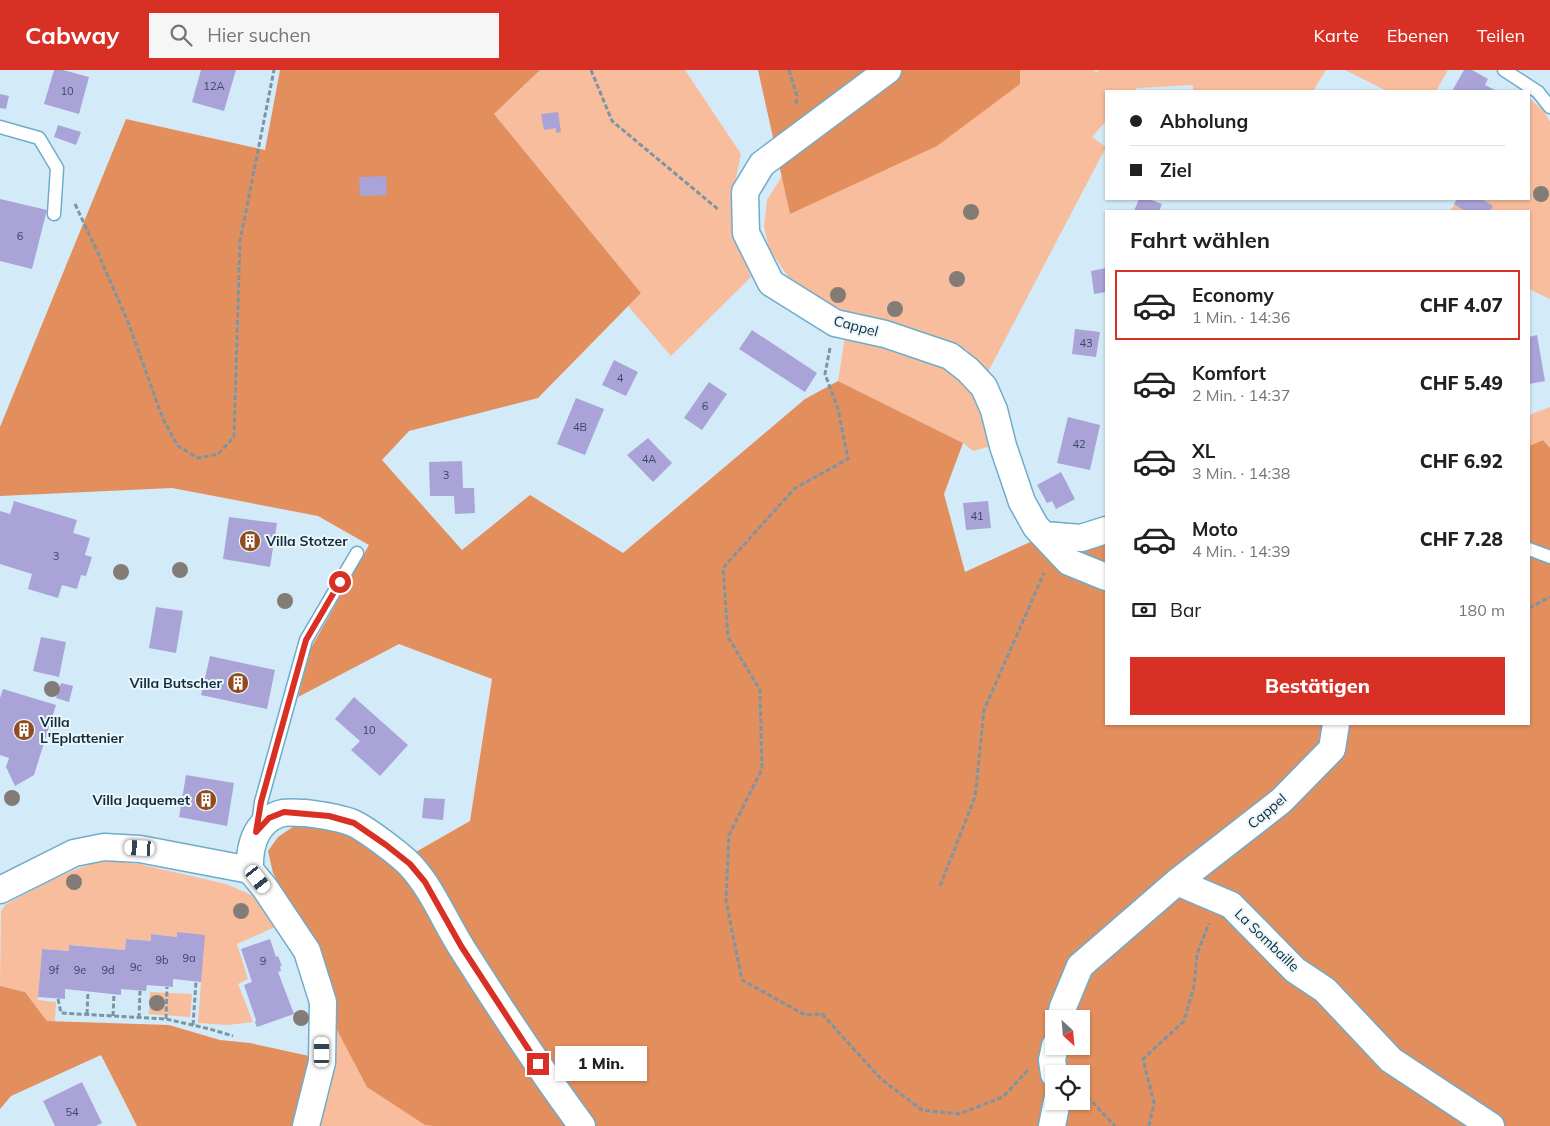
<!DOCTYPE html>
<html lang="de">
<head>
<meta charset="utf-8">
<style>
	:root { --surface:#fff; --page:#f6f6f6; --text:#202124; --muted:#757577; --line:#e0e0e0; --accent:#d93025 }
	body { margin:0; font-family:Mulish,sans-serif; background:var(--page); color:var(--text); height:100vh; display:flex; flex-direction:column; font-size:19px; white-space:nowrap }
	* { box-sizing:border-box; margin:0 }
	p { font-size:16px; color:var(--muted) }
	.icon { flex:none; width:28px; height:28px; fill:none; stroke:currentColor; stroke-width:2; stroke-linecap:round; stroke-linejoin:round }
	.map { position:relative; flex:1; overflow:hidden }
	.drawer { position:absolute; left:1105px; top:140px; width:425px; height:515px; display:flex; flex-direction:column; background:var(--surface); border-radius:0px; box-shadow:0 1px 4px #0004 }
	.drawer>* { flex:none }
	.guide { position:absolute; left:1105px; top:20px; width:425px; height:110px; border-radius:0px; box-shadow:0 1px 4px #0004; display:grid; align-content:center; height:110px; padding:0 25px; background:var(--surface) }
	.needle { width:32px; rotate:154deg }
	.tools { position:absolute; left:1045px; top:940px; display:grid; gap:10px }
	.tools a { display:grid; place-items:center; width:45px; height:45px; border-radius:0px; background:var(--surface); box-shadow:0 1px 4px #0004; font-size:25px }
	.end { position:absolute; width:22px; height:22px; margin:-11px; border:6px solid #d93025; background:#fff; box-shadow:0 0 0 2px #fff }
	.from { border-radius:50% }
	.bubble { position:absolute; height:35px; border-radius:0px; background:var(--surface); box-shadow:0 1px 4px #0004; font-size:16px; font-weight:800; line-height:35px; text-align:center }
	.car { position:absolute; width:15px; height:30px; margin:-15px -8px; border-radius:6px; box-shadow:0 0 4px 1px #0007; background:linear-gradient(#fff 24%,#345 0 40%,#fff 0 76%,#345 0 86%,#fff 0) }
	.guide b { display:flex; align-items:center; gap:18px; height:48px; font-size:19px }
	.guide b+b { border-top:1px solid var(--line) }
	.guide i { width:12px; height:12px; background:var(--text) }
	ul { padding:0; list-style:none }
	li { display:flex; align-items:center; gap:15px; height:70px; margin:0 10px 8px; padding:0 15px; border:2px solid transparent; border-radius:0px }
	li div { flex:1 }
	li b { display:block; font-size:19px }
	li em { font-style:normal; font-weight:800 }
	li.active { border-color:var(--accent) }
	li>.icon { width:45px; height:45px; stroke-width:1.5 }
	h2 { padding:0 25px; font-size:22px; line-height:60px }
	.pay { display:flex; align-items:center; gap:12px; height:55px; padding:0 25px; font-size:19px }
	.pay p { margin-inline-start:auto }
	.action { display:flex; gap:10px; margin-top:auto; padding:10px 25px }
	.action a { flex:1; height:58px; border-radius:0px; background:var(--accent); color:#fff; font-size:20px; font-weight:800; line-height:58px; text-align:center }
	header { display:flex; align-items:center; gap:30px; box-sizing:border-box; height:70px; padding:0 25px; background:var(--accent); color:#fff }
	header strong { font-size:24px }
	nav { display:flex; gap:28px; margin-inline-start:auto; font-size:18px }
	.search { width:350px; height:45px; background:var(--page); display:flex; align-items:center; gap:12px; box-sizing:border-box; padding:0 18px; border-radius:0px; color:var(--muted); font-size:19px }
	.map>svg:first-child { display:block }
</style>
</head>
<body>
<header>
<strong>Cabway</strong>
<div class="search"><svg class="icon" aria-label="search" viewBox="0 0 24 24"><circle cx="10" cy="10" r="6"/><path d="M15 15l6 6"/></svg>Hier suchen</div>
<nav><a>Karte</a><a>Ebenen</a><a>Teilen</a></nav>
</header>
<div class="map">
<svg width="1550" height="1056" viewBox="0 0 1550 1056">
	<rect width="100%" height="100%" fill="#d3ebf8"/>
	<path fill="#f8bd9c" d="M 540,0 L 685,0 L 741,84 L 731,132 L 735,168 L 751,207 L 671,286 L 628,236 L 641,223 L 494,44 Z
		M 1020,0 L 1094,0 L 1097,3 L 1098,0 L 1326,0 L 1313,21 L 1193,21 L 1193,15 L 1137,18 L 1133,21 L 1106,21 L 1106,51 L 1092,67 L 1106,77 L 987,304 L 967,280 L 936,267 L 849,243 L 817,228 L 789,208 L 769,179 L 764,156 L 767,130 L 782,106 L 790,144 L 1020,14 Z
		M 1345,0 L 1448,0 L 1436,21 L 1387,21 Z
		M 1529,28 L 1544,41 L 1550,52 L 1550,229 L 1529,219 L 1529,141 L 1450,141 L 1458,129 L 1529,129 Z
		M 845,267 L 926,287 L 952,298 L 970,315 L 995,375 L 973,381 L 963,373 L 838,311 Z
		M 1550,337 L 1550,378 L 1543,370 L 1529,376 L 1529,345 Z
		M 105,790 L 139,794 L 226,814 L 254,826 L 263,836 L 275,857 L 237,874 L 248,909 L 238,914 L 253,952 L 228,955 L 198,953 L 201,912 L 177,867 L 151,864 L 151,871 L 126,869 L 125,880 L 70,875 L 69,881 L 42,879 L 38,930 L 56,932 L 55,951 L 47,951 L 25,922 L 0,916 L 1,841 L 5,835 C 38,817 69,799 105,790 Z
		M 150,922 L 192,924 L 190,947 L 149,944 Z
		M 334,954 L 425,1055 L 433,1056 L 318,1056 Z"/>
	<path fill="#e38e5d" fill-rule="evenodd" d="M 280,0 L 540,0 L 494,44 L 641,223 L 538,328 L 409,361 L 382,390 L 462,480 L 530,425 L 623,483 L 805,329 L 838,311 L 963,373 L 944,424 L 965,502 L 1030,472 L 1106,471 L 1106,654 L 1529,654 L 1529,376 L 1543,370 L 1550,378 L 1550,1056 L 433,1056 L 425,1055 L 367,1017 L 334,954 L 283,822 L 273,803 L 268,781 L 278,767 L 297,754 L 330,757 L 361,771 L 393,795 L 470,751 L 492,609 L 399,574 L 298,627 L 311,578 L 369,475 L 318,446 L 172,418 L 0,426 L 0,357 L 126,49 L 265,80 ZM 1054,949 L 1081,949 L 1081,976 L 1054,976 ZM 1054,1004 L 1081,1004 L 1081,1031 L 1054,1031 Z
		M 758,0 L 1020,0 L 1020,14 L 937,76 L 790,144 Z
		M 0,916 L 25,922 L 47,951 L 169,955 L 220,970 L 250,973 L 314,987 L 300,1056 L 137,1056 L 101,985 L 11,1026 L 0,1039 Z"/>
	<path fill="#a9a3d8" d="M 54,0 L 63,0 L 89,7 L 79,44 L 44,34 Z
		M 201,0 L 236,0 L 224,41 L 192,32 Z
		M 1464,0 L 1472,0 L 1488,9 L 1485,15 L 1497,21 L 1452,21 Z
		M 0,24 L 9,26 L 6,39 L 0,38 Z
		M 558,42 L 561,62 L 556,63 L 556,58 L 544,60 L 541,44 Z
		M 58,55 L 81,62 L 76,75 L 54,67 Z
		M 386,106 L 387,125 L 360,126 L 359,107 Z
		M 0,129 L 47,140 L 32,199 L 0,191 Z
		M 1139,129 L 1149,129 L 1162,134 L 1159,141 L 1134,141 Z
		M 1457,129 L 1482,129 L 1493,136 L 1490,141 L 1465,141 L 1454,134 Z
		M 1106,198 L 1106,222 L 1094,224 L 1091,201 Z
		M 1075,259 L 1100,262 L 1096,287 L 1072,284 Z
		M 752,260 L 817,303 L 805,322 L 739,279 Z
		M 1537,265 L 1545,311 L 1529,314 L 1529,267 Z
		M 614,290 L 638,302 L 626,326 L 602,315 Z
		M 709,312 L 727,324 L 702,360 L 684,348 Z
		M 576,328 L 604,339 L 585,385 L 557,374 Z
		M 1068,347 L 1100,355 L 1090,400 L 1057,393 Z
		M 648,368 L 672,393 L 653,412 L 627,385 Z
		M 462,391 L 463,418 L 474,418 L 475,443 L 455,444 L 454,426 L 430,426 L 429,392 Z
		M 1061,402 L 1075,429 L 1056,439 L 1052,431 L 1047,433 L 1037,415 Z
		M 14,431 L 77,450 L 73,463 L 90,468 L 85,485 L 92,487 L 86,506 L 81,505 L 77,519 L 62,515 L 58,528 L 28,519 L 32,504 L 0,494 L 0,441 L 10,444 Z
		M 988,431 L 991,458 L 966,460 L 963,433 Z
		M 229,447 L 277,453 L 270,497 L 223,489 Z
		M 156,537 L 183,541 L 176,583 L 149,578 Z
		M 41,567 L 66,572 L 59,607 L 33,601 Z
		M 210,586 L 275,600 L 267,639 L 201,625 Z
		M 61,613 L 73,616 L 69,632 L 56,628 Z
		M 3,619 L 56,635 L 34,705 L 15,716 L 6,697 L 9,688 L 0,685 L 0,628 Z
		M 354,627 L 408,675 L 380,706 L 351,680 L 360,671 L 335,649 Z
		M 186,705 L 234,713 L 227,756 L 179,747 Z
		M 424,728 L 445,729 L 443,750 L 422,748 Z
		M 177,862 L 205,865 L 201,912 L 173,909 L 173,917 L 147,915 L 146,921 L 121,919 L 121,925 L 65,919 L 65,929 L 38,927 L 42,879 L 69,881 L 69,875 L 125,880 L 126,869 L 151,871 L 151,864 L 177,867 Z
		M 270,869 L 276,887 L 278,886 L 282,896 L 280,896 L 281,901 L 278,902 L 294,944 L 257,957 L 255,953 L 256,950 L 244,915 L 252,912 L 241,879 Z
		M 82,1012 L 102,1053 L 96,1056 L 55,1056 L 43,1031 Z"/>
	<g fill="none" stroke-linecap="round" stroke-linejoin="round">
		<g stroke="#6facca" stroke-width="15">
			<path id="lane" d="M 1504,0 L 1538,22 L 1550,37
				M 0,57 L 39,68 L 57,98 L 54,144
				M 1529,479 L 1550,487
				M 258,755 L 261,732 L 306,570 L 357,483"/>
		</g>
		<g stroke="#6facca" stroke-width="29">
			<path id="street" d="M 888,0 L 762,94 L 745,122 L 746,163 L 771,213 L 835,253 L 885,264 L 950,286 L 968,300 L 984,317 L 994,340 L 1003,376 L 1022,432 L 1036,457 L 1069,492 L 1106,507
				M 1044,465 L 1081,468 L 1106,460
				M 250,800 C 249,776 255,753 279,744 C 287,741 296,743 305,743 C 321,745 338,747 353,753 C 366,759 401,785 411,796 C 433,820 445,852 463,880 C 501,940 540,999 582,1056
				M 1177,812 L 1281,731 L 1332,679 L 1336,654
				M 0,820 L 74,783 L 104,777 L 140,779 L 250,800 L 265,818 L 307,881 L 323,932 L 322,992 L 306,1056
				M 1060,949 L 1063,937 L 1080,896 L 1177,812 L 1231,835 L 1295,900 L 1325,920 L 1391,990 L 1491,1056
				M 1054,1004 L 1052,990 L 1055,976
				M 1052,1056 L 1057,1031"/>
		</g>
		<path stroke="#7c95a2" stroke-width="3" stroke-dasharray="5 2.5" stroke-linecap="butt" d="M 591,0 L 612,51 L 719,140
			M 789,0 L 797,26 L 796,36
			M 75,134 L 98,183 L 128,252 L 163,349 L 178,376 L 198,388 L 218,384 L 234,367 L 240,171 L 274,0
			M 830,278 L 825,304 L 838,339 L 848,389 L 795,418 L 723,498 L 728,567 L 760,620 L 762,699 L 729,765 L 726,831 L 742,910 L 805,945 L 822,944 L 881,1009 L 922,1040 L 959,1044 L 1003,1027 L 1028,1000
			M 1529,538 L 1550,527
			M 940,816 L 975,727 L 984,640 L 1044,503
			M 58,929 L 61,943 L 166,949 L 210,959 L 233,966
			M 87,944 L 88,922
			M 113,946 L 114,924
			M 139,948 L 140,921
			M 166,949 L 167,917
			M 193,955 L 196,912
			M 1082,1021 L 1115,1056
			M 1149,1056 L 1154,1033 L 1143,989 L 1184,951 L 1194,916 L 1197,884 L 1209,853"/>
		<use href="#lane" stroke="#fff" stroke-width="12"/>
		<use href="#street" stroke="#fff" stroke-width="26"/>
	</g>
	<g fill="#837b75">
		<circle cx="1541" cy="124" r="8"/>
		<circle cx="971" cy="142" r="8"/>
		<circle cx="957" cy="209" r="8"/>
		<circle cx="838" cy="225" r="8"/>
		<circle cx="895" cy="239" r="8"/>
		<circle cx="180" cy="500" r="8"/>
		<circle cx="121" cy="502" r="8"/>
		<circle cx="285" cy="531" r="8"/>
		<circle cx="52" cy="619" r="8"/>
		<circle cx="12" cy="728" r="8"/>
		<circle cx="74" cy="812" r="8"/>
		<circle cx="241" cy="841" r="8"/>
		<circle cx="157" cy="933" r="8"/>
		<circle cx="301" cy="948" r="8"/>
	</g>
	<g fill="none" stroke-linecap="round" stroke-linejoin="round">
		<path stroke="#d93025" stroke-width="6" d="M 340,512 L 306,570 L 261,732 L 256,762 L 269,748 L 284,742 L 329,746 L 354,753 L 386,775 L 410,794 L 425,812 L 461,876 L 538,994"/>
	</g>
	<defs>
		<g id="building-disc" transform="scale(1.125)"><circle r="9.5" fill="#904b1f" stroke="#eaf6fc"/><path d="M-4-6H4V6H1V3H-1V6H-4ZM-2.5-4.3h1.7v1.8h-1.7ZM.8-4.3h1.7v1.8H.8ZM-2.5-1h1.7V.8h-1.7ZM.8-1h1.7V.8H.8Z" fill="#fff"/></g>
	</defs>
	<g fill-rule="evenodd">
		<use href="#building-disc" x="250" y="471"/>
		<use href="#building-disc" x="238" y="613"/>
		<use href="#building-disc" x="24" y="660"/>
		<use href="#building-disc" x="206" y="730"/>
	</g>
	<g text-anchor="middle" dominant-baseline="central" stroke-width="4" stroke-linejoin="round" paint-order="stroke">
		<g font-size="11" fill="#384a60">
			<text x="214" y="16">12A</text>
			<text x="67" y="21">10</text>
			<text x="20" y="166">6</text>
			<text x="1086" y="273">43</text>
			<text x="620" y="308">4</text>
			<text x="705" y="336">6</text>
			<text x="580" y="357">4B</text>
			<text x="1079" y="374">42</text>
			<text x="649" y="389">4A</text>
			<text x="446" y="405">3</text>
			<text x="977" y="446">41</text>
			<text x="56" y="486">3</text>
			<text x="369" y="660">10</text>
			<text x="189" y="888">9a</text>
			<text x="162" y="890">9b</text>
			<text x="263" y="891">9</text>
			<text x="136" y="897">9c</text>
			<text x="54" y="900">9f</text>
			<text x="80" y="900">9e</text>
			<text x="108" y="900">9d</text>
			<text x="72" y="1042">54</text>
		</g>
		<g font-size="14" fill="#122c38" stroke="#eaf6fc">
			<text transform="translate(856 256) rotate(15)">Cappel</text>
			<text transform="translate(1267 741) rotate(-40)">Cappel</text>
			<text transform="translate(1267 870) rotate(44)">La Sombaille</text>
		</g>
		<g font-size="14" font-weight="bold" fill="#122c38" stroke="#eaf6fc" text-anchor="start">
			<text x="266" y="471">Villa Stotzer</text>
			<text x="222" y="613" text-anchor="end">Villa Butscher</text>
			<text x="40" y="652">Villa<tspan x="40" dy="16">L'Eplattenier</tspan></text>
			<text x="190" y="730" text-anchor="end">Villa Jaquemet</text>
		</g>
	</g>
</svg>
<div class="tools">
<a><svg class="needle" viewBox="-14 -14 28 28"><path d="M0-13l5 13h-10z" fill="#e53935"/><path d="M0 13l5-13h-10z" fill="#757577"/></svg></a>
<a><svg class="icon" aria-label="locate" viewBox="0 0 24 24"><circle cx="12" cy="12" r="6"/><path d="M12 2v4M12 18v4M2 12h4M18 12h4"/></svg></a>
</div>
<i class="end from" style="left:340px;top:512px"></i>
<i class="end" style="left:538px;top:994px"></i>
<div class="bubble" style="left:555px;top:976px;width:92px">1 Min.</div>
<i class="car" style="left:140px;top:778px;rotate:273deg"></i>
<i class="car" style="left:258px;top:809px;rotate:143deg"></i>
<i class="car" style="left:322px;top:982px;rotate:0deg"></i>
<div class="guide">
<b><i class="from"></i>Abholung</b>
<b><i></i>Ziel</b>
</div>
<section class="drawer">
<h2>Fahrt wählen</h2>
<ul>
<li class="active"><svg class="icon" aria-label="car" viewBox="0 0 24 24"><path d="M5 17H2v-5l4-1 3-4h7l3 4 3 1v5h-3M9 17h6M6 11h13"/><circle cx="7" cy="17" r="2"/><circle cx="17" cy="17" r="2"/></svg><div><b>Economy</b><p>1 Min. · 14:36</p></div><em>CHF 4.07</em></li>
<li><svg class="icon" aria-label="car" viewBox="0 0 24 24"><path d="M5 17H2v-5l4-1 3-4h7l3 4 3 1v5h-3M9 17h6M6 11h13"/><circle cx="7" cy="17" r="2"/><circle cx="17" cy="17" r="2"/></svg><div><b>Komfort</b><p>2 Min. · 14:37</p></div><em>CHF 5.49</em></li>
<li><svg class="icon" aria-label="car" viewBox="0 0 24 24"><path d="M5 17H2v-5l4-1 3-4h7l3 4 3 1v5h-3M9 17h6M6 11h13"/><circle cx="7" cy="17" r="2"/><circle cx="17" cy="17" r="2"/></svg><div><b>XL</b><p>3 Min. · 14:38</p></div><em>CHF 6.92</em></li>
<li><svg class="icon" aria-label="car" viewBox="0 0 24 24"><path d="M5 17H2v-5l4-1 3-4h7l3 4 3 1v5h-3M9 17h6M6 11h13"/><circle cx="7" cy="17" r="2"/><circle cx="17" cy="17" r="2"/></svg><div><b>Moto</b><p>4 Min. · 14:39</p></div><em>CHF 7.28</em></li>
</ul>
<div class="pay"><svg class="icon" aria-label="cash" viewBox="0 0 24 24"><path d="M3 7h18v10H3z"/><circle cx="12" cy="12" r="2"/></svg>Bar<p>180 m</p></div>
<div class="action"><a>Bestätigen</a></div>
</section>
</div>
</body>
</html>
